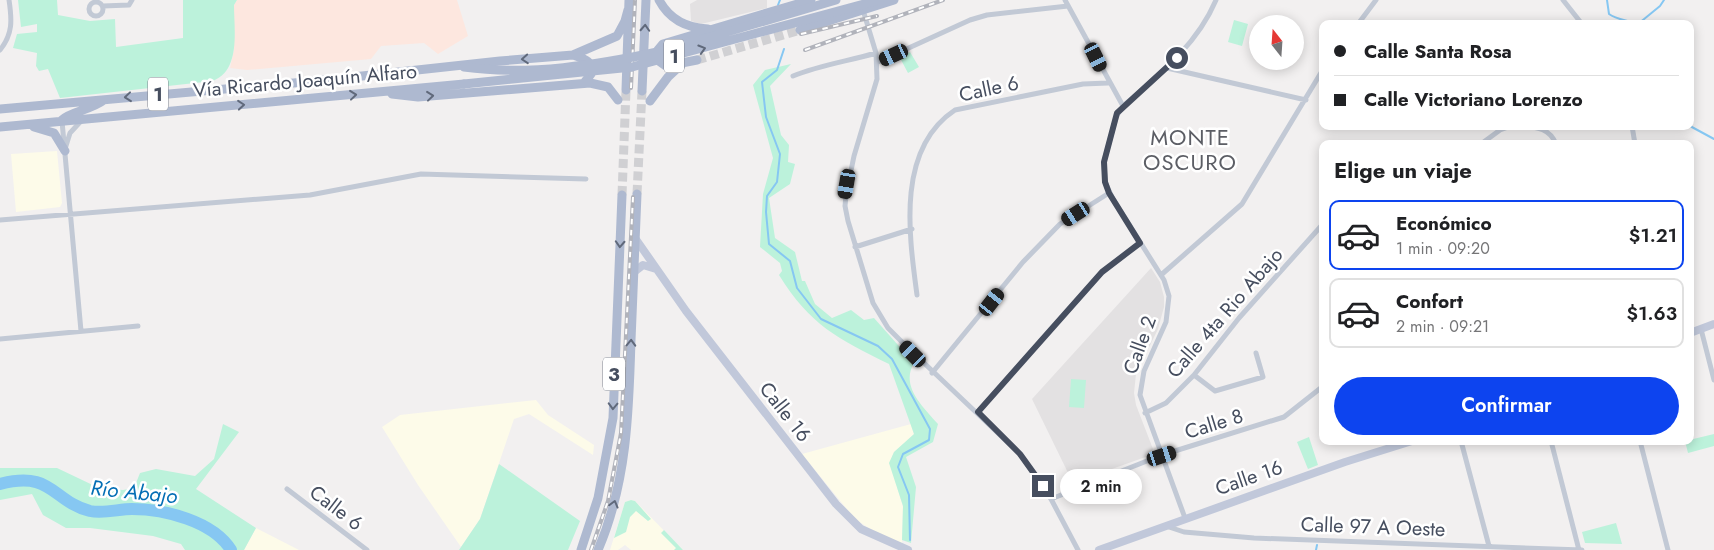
<!DOCTYPE html>
<html lang="es">
<head>
<meta charset="utf-8">
<style>
	:root { --surface:#fff; --page:#f6f6f6; --text:#202124; --muted:#757577; --line:#e0e0e0; --accent:#0d44ef }
	body { margin:0; font-family:Jost,sans-serif; background:var(--page); color:var(--text); height:100vh; display:flex; flex-direction:column; font-size:19px; white-space:nowrap }
	* { box-sizing:border-box; margin:0 }
	p { font-size:16px; color:var(--muted) }
	.icon { flex:none; width:28px; height:28px; fill:none; stroke:currentColor; stroke-width:2; stroke-linecap:round; stroke-linejoin:round }
	.map { position:relative; flex:1; overflow:hidden }
	.details { position:absolute; left:1319px; top:140px; width:375px; height:305px; display:flex; flex-direction:column; background:var(--surface); border-radius:10px; box-shadow:0 2px 12px #0003 }
	.details>* { flex:none }
	.banner { position:absolute; left:1319px; top:20px; width:375px; height:110px; border-radius:10px; box-shadow:0 2px 12px #0003; display:grid; align-content:center; height:110px; padding:0 15px; background:var(--surface) }
	.needle { width:32px; rotate:343deg }
	.buttons { position:absolute; left:1249px; top:15px; display:grid; gap:10px }
	.buttons a { display:grid; place-items:center; width:55px; height:55px; border-radius:50%; background:var(--surface); box-shadow:0 2px 12px #0003; font-size:25px }
	.end { position:absolute; width:22px; height:22px; margin:-11px; border:6px solid #464e5f; background:#fff; box-shadow:0 0 0 2px #fff }
	.from { border-radius:50% }
	.bubble { position:absolute; height:35px; border-radius:18px; background:var(--surface); box-shadow:0 2px 12px #0003; font-size:16px; font-weight:600; line-height:35px; text-align:center }
	.car { position:absolute; width:15px; height:30px; margin:-15px -8px; border-radius:6px; box-shadow:0 0 4px 1px #0007; background:linear-gradient(#222 24%,#8ab4d8 0 40%,#222 0 76%,#8ab4d8 0 86%,#222 0) }
	.banner b { display:flex; align-items:center; gap:18px; height:48px; font-size:19px }
	.banner b+b { border-top:1px solid var(--line) }
	.banner i { width:12px; height:12px; background:var(--text) }
	ul { padding:0; list-style:none }
	li { display:flex; align-items:center; gap:15px; height:70px; margin:0 10px 8px; padding:0 5px; border:2px solid var(--line); border-radius:10px }
	li div { flex:1 }
	li b { display:block; font-size:19px }
	li em { font-style:normal; font-weight:600 }
	li.active { border-color:var(--accent) }
	li>.icon { width:45px; height:45px; stroke-width:1.5 }
	h2 { padding:0 15px; font-size:22px; line-height:60px }
	.button { display:flex; gap:10px; margin-top:auto; padding:10px 15px }
	.button a { flex:1; height:58px; border-radius:30px; background:var(--accent); color:#fff; font-size:20px; font-weight:600; line-height:58px; text-align:center }
	.map>svg:first-child { display:block }
</style>
</head>
<body>
<div class="map">
<svg width="1714" height="550" viewBox="0 0 1714 550">
	<rect width="100%" height="100%" fill="#f2f0f0"/>
	<path fill="#fdfbe9" d="M 57,151 L 62,203 L 60,207 L 16,212 L 11,154 Z
		M 536,400 L 548,415 L 594,445 L 593,455 L 529,414 L 514,419 L 480,519 L 461,547 L 418,485 L 382,427 L 400,415 Z
		M 911,424 L 914,435 L 894,452 L 890,463 L 903,507 L 902,543 L 878,534 L 855,519 L 802,454 Z
		M 631,500 L 635,501 L 683,550 L 631,550 L 625,545 L 618,550 L 610,550 L 625,502 Z
		M 256,528 L 299,550 L 244,550 Z"/>
	<path fill="#e3e1e2" d="M 697,0 L 767,0 L 767,8 L 701,24 L 691,21 L 690,4 Z
		M 1151,268 L 1160,282 L 1164,297 L 1164,307 L 1158,329 L 1136,374 L 1134,393 L 1136,405 L 1153,449 L 1151,455 L 1073,483 L 1032,399 Z"/>
	<path fill="#fde7df" d="M 237,0 L 457,0 L 468,36 L 438,54 L 424,43 L 381,46 L 371,59 L 247,70 L 230,68 L 234,50 L 234,5 Z"/>
	<path fill="#bcf2db" d="M 18,0 L 57,0 L 58,15 L 90,21 L 115,19 L 116,47 L 183,38 L 183,0 L 237,0 L 234,5 C 234,30 241,70 213,81 L 60,98 L 48,69 L 39,71 L 36,66 L 37,53 L 13,48 L 17,34 L 37,32 L 37,24 L 21,27 Z
		M 1234,20 L 1248,24 L 1242,46 L 1228,42 Z
		M 910,52 L 919,67 L 908,73 L 900,58 Z
		M 791,64 L 770,86 L 781,135 L 789,145 L 788,162 L 795,164 L 790,184 L 769,198 L 775,238 L 795,252 L 802,281 L 805,281 L 815,304 L 832,318 L 851,310 L 864,320 L 874,318 L 914,363 C 900,386 923,407 938,424 L 933,442 L 906,457 L 916,487 L 911,543 L 902,540 L 903,506 L 889,463 L 894,452 L 914,434 L 889,364 C 838,339 810,325 779,275 L 782,271 L 780,263 L 760,247 L 763,194 L 773,158 L 753,85 L 765,70 Z
		M 1071,379 L 1086,380 L 1084,408 L 1069,407 Z
		M 223,424 L 239,432 L 196,489 L 256,528 L 244,550 L 185,550 L 181,544 L 153,536 L 90,528 L 66,528 L 43,515 L 32,494 L 0,500 L 0,468 L 57,468 L 99,488 L 123,490 L 134,488 L 140,473 L 156,469 L 195,476 L 214,459 Z
		M 1714,434 L 1714,446 L 1688,453 L 1685,441 Z
		M 1309,437 L 1318,465 L 1308,469 L 1297,442 Z
		M 499,464 L 580,521 L 568,550 L 459,550 L 480,519 Z
		M 631,500 L 635,501 L 651,519 L 648,521 L 636,511 L 630,517 L 626,532 L 614,538 L 625,502 Z
		M 1616,523 L 1622,544 L 1585,543 L 1582,532 Z
		M 664,530 L 683,550 L 674,550 L 676,548 L 661,533 Z"/>
	<g fill="none" stroke-linecap="round" stroke-linejoin="round">
		<path stroke="#86c7f2" stroke-width="2" d="M 1607,0 L 1609,14 C 1617,20 1628,20 1637,24
			M 778,5 L 780,0
			M 1638,24 L 1660,6 L 1664,0
			M 784,49 L 777,70 L 762,82 L 766,117 L 780,154 L 777,182 L 767,196 L 766,212 L 769,244 L 790,261 L 797,288 L 821,319 L 878,346 L 892,359 L 930,429 L 929,440 L 903,454 L 898,467 L 909,495 L 910,540
			M 1690,126 L 1714,139
			M 1316,550 L 1317,545"/>
		<path stroke="#86c7f2" stroke-width="12" d="M 0,484 C 52,470 52,501 90,511 C 104,514 119,509 132,509 C 164,509 213,521 231,550"/>
		<path stroke="#d0d0d3" stroke-width="9" stroke-dasharray="9 4.5" stroke-linecap="butt" d="M 697,60 L 800,30
			M 637,194 L 642,91
			M 622,195 L 626,90"/>
		<path stroke="#c2c9d5" stroke-width="5" d="M 1065,0 L 1123,106 L 1116,117 L 1104,162 L 1105,182 L 1113,199 L 1164,280 L 1169,296 L 1166,322 L 1144,371 L 1140,395 L 1185,518
			M 1563,0 L 1582,24
			M89 9a7 7 0 1 1 14 0a7 7 0 1 1-14 0Z
			M 103,6 L 129,5 L 132,0
			M 863,10 L 876,53 L 877,79 L 854,156 L 846,195 L 845,206 L 848,221 L 873,303 L 888,328 L 904,344 L 1020,454 L 1051,499 L 1078,550
			M 1358,24 L 1376,0
			M 0,50 C 13,34 12,20 9,0
			M 878,62 L 970,20 L 987,15 L 1068,6
			M 1167,68 L 1306,100
			M 793,76 C 820,65 849,61 876,53
			M 1123,106 C 1159,75 1197,45 1216,0
			M 62,121 L 81,331
			M 1522,126 C 1538,127 1550,129 1556,144
			M 1632,126 L 1635,144
			M 1481,144 L 1500,130 L 1511,126
			M 65,149 L 70,133 L 82,120
			M 0,220 L 310,195 L 421,174 L 586,179
			M 855,247 L 912,229
			M 1161,275 L 1242,204 L 1322,71
			M 917,295 C 909,235 896,149 955,110 L 1083,84 L 1108,83
			M 1701,329 L 1714,380
			M 0,339 L 138,326
			M 932,373 L 1023,262 L 1060,224 L 1109,193
			M 1194,375 L 1215,391 L 1263,377 L 1256,353
			M 978,412 L 1102,272 L 1140,243
			M 1145,413 L 1166,403 L 1194,375 L 1239,318 L 1322,225
			M 1461,441 L 1489,546
			M 1551,441 L 1579,550
			M 1640,441 L 1668,550
			M 287,489 L 367,550
			M 1051,499 L 1162,455 L 1284,417 L 1322,387
			M 1166,526 L 1184,532 L 1254,538 L 1582,550"/>
		<path stroke="#c1c8da" stroke-width="8" d="M 635,238 L 686,311 L 836,504 L 861,529 L 908,550
			M 634,272 L 643,265 L 656,269
			M 1690,333 L 1714,324
			M 1099,550 L 1345,462 L 1412,441"/>
		<path stroke="#aeb9d0" stroke-width="9" d="M 659,0 C 669,19 687,28 708,29
			M 800,30 L 894,0
			M 573,55 C 585,59 593,61 591,74 L 584,83
			M 697,60 L 666,66 L 659,61 L 658,50 L 663,44 L 811,0
			M 626,90 L 629,0
			M 642,91 L 646,0
			M 392,94 L 418,97 L 590,83 L 608,87 L 618,100
			M 650,101 L 668,77 L 682,64
			M 0,109 L 316,81 L 500,61 L 573,55 L 617,36 L 625,21 L 628,10
			M 62,120 C 70,112 91,110 104,100
			M 0,127 L 464,84
			M 34,127 L 54,133 L 65,151
			M 581,550 L 598,498 L 613,418 L 622,195
			M 598,550 C 627,483 629,411 631,340 C 633,291 635,243 637,194"/>
		<g stroke="#b1b3bb" stroke-width="4">
			<path id="rail" d="M 801,34 L 877,16
				M 805,50 L 943,0
				M 631,88 L 635,0
				M 591,550 L 608,501 L 621,433 L 633,197"/>
		</g>
		<use href="#rail" stroke="#fff" stroke-width="2" stroke-dasharray="5.5" stroke-linecap="butt"/>
		<path stroke="#aeb9d0" stroke-width="9" d="M 464,67 C 529,76 598,65 662,51 L 836,0
			M 464,84 L 632,67 L 879,0"/>
	</g>
	<defs><path id="oneway-chevron" d="M-2-3.5L2.5 0L-2 3.5" fill="none" stroke-width="1.6" stroke-linecap="round" stroke-linejoin="round" transform="scale(1.25)"/></defs>
	<g stroke="#60697b">
		<use href="#oneway-chevron" transform="translate(645 28) rotate(-87)"/>
		<use href="#oneway-chevron" transform="translate(702 49) rotate(-17)"/>
		<use href="#oneway-chevron" transform="translate(525 59) rotate(176)"/>
		<use href="#oneway-chevron" transform="translate(353 95) rotate(-6)"/>
		<use href="#oneway-chevron" transform="translate(430 96) rotate(-6)"/>
		<use href="#oneway-chevron" transform="translate(128 97) rotate(174)"/>
		<use href="#oneway-chevron" transform="translate(241 105) rotate(-5)"/>
		<use href="#oneway-chevron" transform="translate(620 244) rotate(93)"/>
		<use href="#oneway-chevron" transform="translate(631 343) rotate(-88)"/>
		<use href="#oneway-chevron" transform="translate(613 406) rotate(92)"/>
		<use href="#oneway-chevron" transform="translate(614 504) rotate(-75)"/>
	</g>
	<g fill="none" stroke-linecap="round" stroke-linejoin="round">
		<path stroke="#464e5f" stroke-width="6" d="M 1043,486 L 1020,454 L 978,412 L 1102,272 L 1140,243 L 1109,193 L 1105,182 L 1104,162 L 1117,113 L 1177,58"/>
	</g>
	<g text-anchor="middle" dominant-baseline="central" stroke-width="5" stroke-linejoin="round" paint-order="stroke">
		<g fill="#fff" stroke="#7e838f" stroke-width="1">
			<rect x="664" y="39.5" width="20" height="33" rx="4"/>
			<rect x="148" y="77.5" width="20" height="33" rx="4"/>
			<rect x="603" y="357.5" width="22" height="33" rx="4"/>
		</g>
		<g font-size="19" font-weight="bold" fill="#464e5f">
			<text x="674" y="56">1</text>
			<text x="158" y="94">1</text>
			<text x="614" y="374">3</text>
		</g>
		<g font-size="20" fill="#464e5f" stroke="#fff">
			<text transform="translate(305 81) rotate(-5)">Vía Ricardo Joaquín Alfaro</text>
			<text transform="translate(989 89) rotate(-12)">Calle 6</text>
			<text transform="translate(1225 313) rotate(-49)">Calle 4ta Rio Abajo</text>
			<text transform="translate(1140 345) rotate(-70)">Calle 2</text>
			<text transform="translate(785 412) rotate(52)">Calle 16</text>
			<text transform="translate(1214 424) rotate(-17)">Calle 8</text>
			<text transform="translate(1249 478) rotate(-19)">Calle 16</text>
			<text transform="translate(336 508) rotate(37)">Calle 6</text>
			<text transform="translate(1373 527) rotate(2)">Calle 97 A Oeste</text>
		</g>
		<g font-size="21" font-style="italic" fill="#036eb5" stroke="#fff">
			<text transform="translate(134 492) rotate(6)">Río Abajo</text>
		</g>
		<g font-size="22" letter-spacing="1" fill="#5c5e65" stroke="#fff">
			<text x="1190" y="137">MONTE<tspan x="1190" dy="25">OSCURO</tspan></text>
		</g>
	</g>
</svg>
<div class="buttons">
<a><svg class="needle" viewBox="-14 -14 28 28"><path d="M0-13l5 13h-10z" fill="#e53935"/><path d="M0 13l5-13h-10z" fill="#757577"/></svg></a>
</div>
<i class="end from" style="left:1177px;top:58px"></i>
<i class="end" style="left:1043px;top:486px"></i>
<div class="bubble" style="left:1060px;top:469px;width:82px">2 min</div>
<i class="car" style="left:894px;top:55px;rotate:245deg"></i>
<i class="car" style="left:1096px;top:57px;rotate:154deg"></i>
<i class="car" style="left:847px;top:184px;rotate:190deg"></i>
<i class="car" style="left:1076px;top:214px;rotate:238deg"></i>
<i class="car" style="left:992px;top:302px;rotate:38deg"></i>
<i class="car" style="left:913px;top:354px;rotate:315deg"></i>
<i class="car" style="left:1162px;top:456px;rotate:72deg"></i>
<div class="banner">
<b><i class="from"></i>Calle Santa Rosa</b>
<b><i></i>Calle Victoriano Lorenzo</b>
</div>
<section class="details">
<h2>Elige un viaje</h2>
<ul>
<li class="active"><svg class="icon" aria-label="car" viewBox="0 0 24 24"><path d="M5 17H2v-5l4-1 3-4h7l3 4 3 1v5h-3M9 17h6M6 11h13"/><circle cx="7" cy="17" r="2"/><circle cx="17" cy="17" r="2"/></svg><div><b>Económico</b><p>1 min · 09:20</p></div><em>$1.21</em></li>
<li><svg class="icon" aria-label="car" viewBox="0 0 24 24"><path d="M5 17H2v-5l4-1 3-4h7l3 4 3 1v5h-3M9 17h6M6 11h13"/><circle cx="7" cy="17" r="2"/><circle cx="17" cy="17" r="2"/></svg><div><b>Confort</b><p>2 min · 09:21</p></div><em>$1.63</em></li>
</ul>
<div class="button"><a>Confirmar</a></div>
</section>
</div>
</body>
</html>
